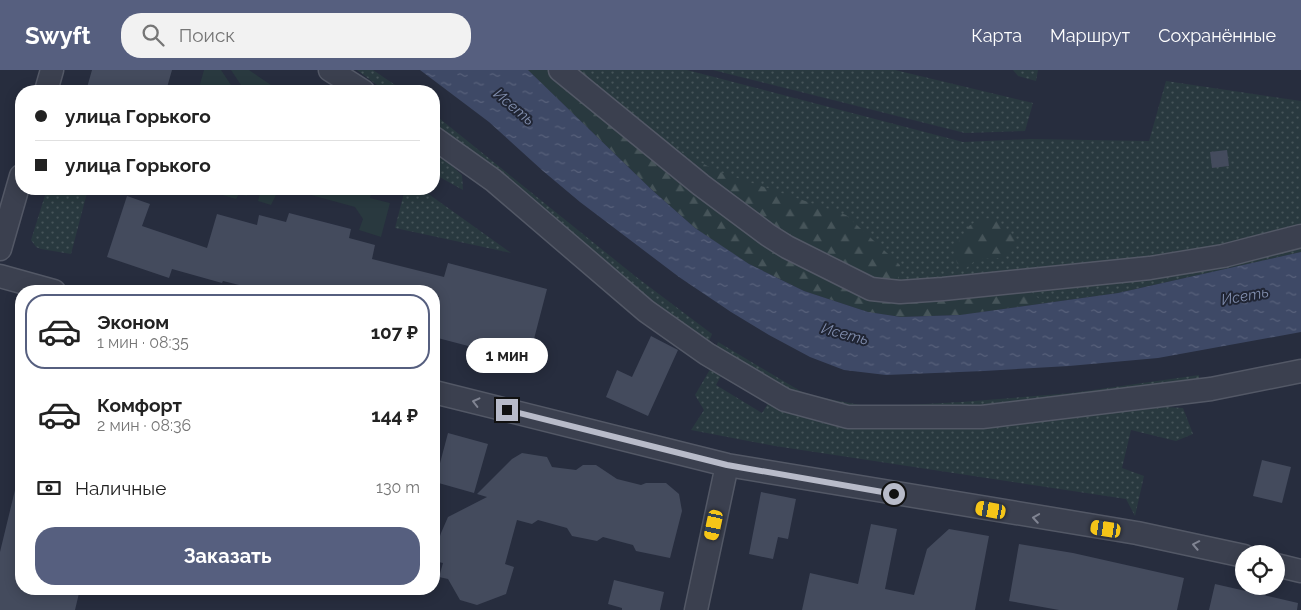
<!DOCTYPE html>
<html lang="ru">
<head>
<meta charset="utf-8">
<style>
	:root { --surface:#fff; --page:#f2f2f2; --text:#222; --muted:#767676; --line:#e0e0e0; --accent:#565f7f }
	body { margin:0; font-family:Raleway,sans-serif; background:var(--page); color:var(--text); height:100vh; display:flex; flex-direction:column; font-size:19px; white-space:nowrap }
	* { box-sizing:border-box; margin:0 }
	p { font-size:16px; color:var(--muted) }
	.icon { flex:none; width:28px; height:28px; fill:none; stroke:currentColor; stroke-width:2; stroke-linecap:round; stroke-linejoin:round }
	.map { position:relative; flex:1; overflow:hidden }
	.side { position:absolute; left:15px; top:215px; width:425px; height:310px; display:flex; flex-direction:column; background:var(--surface); border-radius:20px; box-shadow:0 2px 12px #0003 }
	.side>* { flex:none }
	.guide { position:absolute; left:15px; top:15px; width:425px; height:110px; border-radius:20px; box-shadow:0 2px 12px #0003; display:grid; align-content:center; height:110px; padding:0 20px; background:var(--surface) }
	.tools { position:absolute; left:1235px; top:475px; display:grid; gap:10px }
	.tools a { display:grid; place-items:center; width:50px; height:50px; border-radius:50%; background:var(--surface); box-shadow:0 2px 12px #0003; font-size:25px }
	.end { position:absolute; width:22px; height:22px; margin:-11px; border:6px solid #b8bbc9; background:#111; box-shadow:0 0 0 2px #111 }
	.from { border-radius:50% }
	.bubble { position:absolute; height:35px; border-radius:18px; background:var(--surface); box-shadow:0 2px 12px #0003; font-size:16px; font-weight:700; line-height:35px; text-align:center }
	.car { position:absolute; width:15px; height:30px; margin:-15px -8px; border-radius:6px; box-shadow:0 0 4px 1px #0007; background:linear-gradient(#f5c518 24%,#345 0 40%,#f5c518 0 76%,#345 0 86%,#f5c518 0) }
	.guide b { display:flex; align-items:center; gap:18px; height:48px; font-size:19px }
	.guide b+b { border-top:1px solid var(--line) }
	.guide i { width:12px; height:12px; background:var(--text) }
	ul { padding:9px 0 0; list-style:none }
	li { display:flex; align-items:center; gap:15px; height:75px; margin:0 10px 8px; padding:0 10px; border:2px solid transparent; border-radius:20px }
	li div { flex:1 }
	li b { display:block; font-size:19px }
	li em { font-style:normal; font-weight:700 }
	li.selected { border-color:var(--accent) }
	li>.icon { width:45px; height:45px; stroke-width:1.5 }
	.pay { display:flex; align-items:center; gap:12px; height:55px; padding:0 20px; font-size:19px }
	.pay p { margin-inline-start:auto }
	.action { display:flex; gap:10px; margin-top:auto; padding:10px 20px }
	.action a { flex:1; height:58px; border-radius:20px; background:var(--accent); color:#fff; font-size:20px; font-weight:700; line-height:58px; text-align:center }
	header { display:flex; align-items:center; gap:30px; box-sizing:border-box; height:70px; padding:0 25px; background:var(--accent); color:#fff }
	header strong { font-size:24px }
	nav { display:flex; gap:28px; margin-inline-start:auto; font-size:18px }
	.search { width:350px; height:45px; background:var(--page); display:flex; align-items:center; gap:12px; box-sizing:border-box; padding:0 18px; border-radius:20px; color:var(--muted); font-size:19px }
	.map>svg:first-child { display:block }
</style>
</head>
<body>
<header>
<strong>Swyft</strong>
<div class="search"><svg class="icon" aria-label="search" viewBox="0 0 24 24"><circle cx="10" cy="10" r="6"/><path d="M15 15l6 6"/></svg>Поиск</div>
<nav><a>Карта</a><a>Маршрут</a><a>Сохранённые</a></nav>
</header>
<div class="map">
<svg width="1301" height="540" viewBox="0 0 1301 540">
	<defs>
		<pattern id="grass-dots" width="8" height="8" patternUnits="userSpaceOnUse" patternTransform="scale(1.25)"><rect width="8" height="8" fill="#29393f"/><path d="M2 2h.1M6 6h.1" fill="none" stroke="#465459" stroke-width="1.8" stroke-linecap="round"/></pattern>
		<pattern id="forest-firs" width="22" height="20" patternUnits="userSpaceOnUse" patternTransform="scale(1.25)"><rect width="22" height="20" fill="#29393f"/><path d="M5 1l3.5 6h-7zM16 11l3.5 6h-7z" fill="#465459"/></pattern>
		<pattern id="water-ripples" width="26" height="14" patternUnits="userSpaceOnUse" patternTransform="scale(1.25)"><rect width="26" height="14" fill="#3e4966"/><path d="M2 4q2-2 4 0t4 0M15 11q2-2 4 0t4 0" fill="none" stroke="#58617b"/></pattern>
	</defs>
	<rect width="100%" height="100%" fill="#272d3e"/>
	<path fill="url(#grass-dots)" d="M 357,0 L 373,0 L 404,21 L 385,21 Z
		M 528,0 L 687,0 L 963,72 L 1030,69 L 1149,71 L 1166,11 L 1301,31 L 1301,182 L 1118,223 L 960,245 L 749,194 L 695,158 Z
		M 713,0 L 895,0 L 1033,33 L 1025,61 L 965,63 Z
		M 1013,0 L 1038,0 L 1036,11 L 1018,6 Z
		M 434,44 L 635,206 L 712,264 L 708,274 L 434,60 Z
		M 434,80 L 462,105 L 463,120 L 434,104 Z
		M 47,119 L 88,119 L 71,184 L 41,179 L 36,177 L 31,170 Z
		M 405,119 L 423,120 L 511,183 L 395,158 Z
		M 718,272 L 807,325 L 871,337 L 961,332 L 1072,323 L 1199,305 L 1199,317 L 907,343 L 799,331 L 713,286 Z
		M 712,296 L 723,302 L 716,315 L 762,343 L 769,332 L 838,353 L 926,358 L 1167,337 L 1183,338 L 1193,364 L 1176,371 L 1131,360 L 1122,398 L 1144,406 L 1135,446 L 1126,429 L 775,376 L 691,360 L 704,340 L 695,325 Z"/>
	<path fill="url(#forest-firs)" d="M 528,0 L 587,0 L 606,25 L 649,65 L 717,101 L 846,145 L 900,195 L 895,228 L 1031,221 L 1035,226 L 1045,232 L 960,245 L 901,247 L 868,242 L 804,221 L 749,194 L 695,158 L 652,120 Z
		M 981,148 L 995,149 L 1011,163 L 1015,171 L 1011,183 L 999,188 L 977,189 L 965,199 L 957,193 L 954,179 L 969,156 Z"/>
	<path fill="#29393f" d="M 204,0 L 221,0 L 235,21 L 198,21 Z
		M 231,0 L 249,0 L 280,21 L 245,21 Z
		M 209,119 L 249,119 L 247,126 L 239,124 L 236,129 L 209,121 Z
		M 261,119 L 372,119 L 370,128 L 390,133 L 381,167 L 359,160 L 363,149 L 355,137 L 289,119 L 276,125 L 271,135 L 258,131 Z"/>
	<path fill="url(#water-ripples)" d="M 420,0 L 528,0 L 652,120 L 695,158 L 749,194 L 804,221 L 868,242 L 901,247 L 960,245 L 1118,223 L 1301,182 L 1301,262 L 1158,288 L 1069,296 L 984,301 L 886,305 L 844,300 L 810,287 L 769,265 L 731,242 L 679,207 L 580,132 L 543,101 L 489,52 Z"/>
	<path fill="#444b5d" d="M 92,0 L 172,0 L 166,21 L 86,21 Z
		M 1227,80 L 1229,96 L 1212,98 L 1210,82 Z
		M 127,126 L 150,134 L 142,156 L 207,178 L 217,144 L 257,155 L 259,145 L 286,152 L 289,143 L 351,159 L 349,168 L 375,175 L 372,189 L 444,207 L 448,193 L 547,219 L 528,292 L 489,282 L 489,284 L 471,280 L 472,277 L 434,267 L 434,246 L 439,226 L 434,225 L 434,221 L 263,221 L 223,211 L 222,213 L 172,199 L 169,208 L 107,187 Z
		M 651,266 L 678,280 L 648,346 L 606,327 L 617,300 L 632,307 Z
		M 448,363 L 488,374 L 474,423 L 435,412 Z
		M 522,383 L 547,387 L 552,397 L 576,400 L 583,395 L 596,395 L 617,409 L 641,415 L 646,413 L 666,413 L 679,424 L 682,441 L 670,488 L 636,481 L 633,475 L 603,467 L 597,471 L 572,466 L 567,458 L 538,450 L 532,454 L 517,450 L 505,494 L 514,497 L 506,524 L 477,535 L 460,530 L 448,509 L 439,507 L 443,493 L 434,491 L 434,484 L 441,463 L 448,447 L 487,427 L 477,424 L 512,389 Z
		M 1262,390 L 1291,397 L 1282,433 L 1253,426 Z
		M 15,420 L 21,421 L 21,519 L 80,519 L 75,540 L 0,540 L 0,482 Z
		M 761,422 L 796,429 L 788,469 L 778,467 L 773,489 L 749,484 Z
		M 871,454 L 897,459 L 885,519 L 914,525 L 927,479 L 949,459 L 989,466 L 975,540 L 802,540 L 810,503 L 858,514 Z
		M 1019,474 L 1073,483 L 1184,508 L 1177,540 L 1059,540 L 1009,531 Z
		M 614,510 L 664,522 L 660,540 L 622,540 L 622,538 L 608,534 Z
		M 1215,514 L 1298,533 L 1297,540 L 1209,540 Z"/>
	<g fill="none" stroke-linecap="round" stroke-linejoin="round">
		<g stroke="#535866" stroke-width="25">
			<path id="street" d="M 330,0 L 363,21
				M 560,0 L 701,115 L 768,165 L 787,177 L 871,219 L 900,222 L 943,219 L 1150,198 L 1223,186 L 1301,166
				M 46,21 L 52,0
				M 434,68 L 493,110 L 646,241 L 707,284 L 785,330 L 848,347 L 982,347 L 1211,319 L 1301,301
				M 0,179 L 21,106
				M 0,206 L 54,221
				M 434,322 L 727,395 L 1137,463 L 1244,486
				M 1276,495 L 1301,501
				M 696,540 L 727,395"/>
		</g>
		<use href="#street" stroke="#3b404f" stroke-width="22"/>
	</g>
	<defs><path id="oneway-chevron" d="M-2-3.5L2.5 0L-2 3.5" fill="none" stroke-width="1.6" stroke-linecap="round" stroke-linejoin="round" transform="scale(1.25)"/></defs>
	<g stroke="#808492">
		<use href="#oneway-chevron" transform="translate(476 332) rotate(-166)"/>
		<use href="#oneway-chevron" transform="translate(1036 448) rotate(-171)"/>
		<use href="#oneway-chevron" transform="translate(1196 475) rotate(-169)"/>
	</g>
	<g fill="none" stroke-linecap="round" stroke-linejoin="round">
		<path stroke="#b8bbc9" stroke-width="6" d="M 507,340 L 727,395 L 894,424"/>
	</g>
	<g text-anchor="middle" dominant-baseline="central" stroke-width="4" stroke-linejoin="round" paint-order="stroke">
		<g font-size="15" font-style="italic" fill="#818eae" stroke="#202534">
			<text transform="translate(514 37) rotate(40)">Исеть</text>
			<text transform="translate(1245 226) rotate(-10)">Исеть</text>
			<text transform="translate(845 264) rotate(15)">Исеть</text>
		</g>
	</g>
</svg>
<div class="tools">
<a><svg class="icon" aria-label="locate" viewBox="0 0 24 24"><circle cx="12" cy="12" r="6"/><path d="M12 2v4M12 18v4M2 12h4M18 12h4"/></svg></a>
</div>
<i class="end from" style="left:894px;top:424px"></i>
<i class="end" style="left:507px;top:340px"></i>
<div class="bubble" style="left:466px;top:268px;width:82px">1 мин</div>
<i class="car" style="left:991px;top:440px;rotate:280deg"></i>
<i class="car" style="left:714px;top:455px;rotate:192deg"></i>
<i class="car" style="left:1106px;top:459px;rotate:279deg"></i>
<div class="guide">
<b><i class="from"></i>улица Горького</b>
<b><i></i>улица Горького</b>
</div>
<section class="side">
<ul>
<li class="selected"><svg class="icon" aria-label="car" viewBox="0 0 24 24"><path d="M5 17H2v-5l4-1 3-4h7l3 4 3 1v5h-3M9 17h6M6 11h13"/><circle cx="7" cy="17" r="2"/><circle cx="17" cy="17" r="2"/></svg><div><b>Эконом</b><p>1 мин · 08:35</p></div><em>107 ₽</em></li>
<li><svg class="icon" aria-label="car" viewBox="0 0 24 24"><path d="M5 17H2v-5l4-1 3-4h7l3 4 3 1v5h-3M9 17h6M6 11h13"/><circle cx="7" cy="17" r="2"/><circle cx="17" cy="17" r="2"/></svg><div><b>Комфорт</b><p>2 мин · 08:36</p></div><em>144 ₽</em></li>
</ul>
<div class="pay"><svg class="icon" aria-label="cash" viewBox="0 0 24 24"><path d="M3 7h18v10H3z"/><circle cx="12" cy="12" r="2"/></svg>Наличные<p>130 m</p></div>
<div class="action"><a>Заказать</a></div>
</section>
</div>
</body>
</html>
